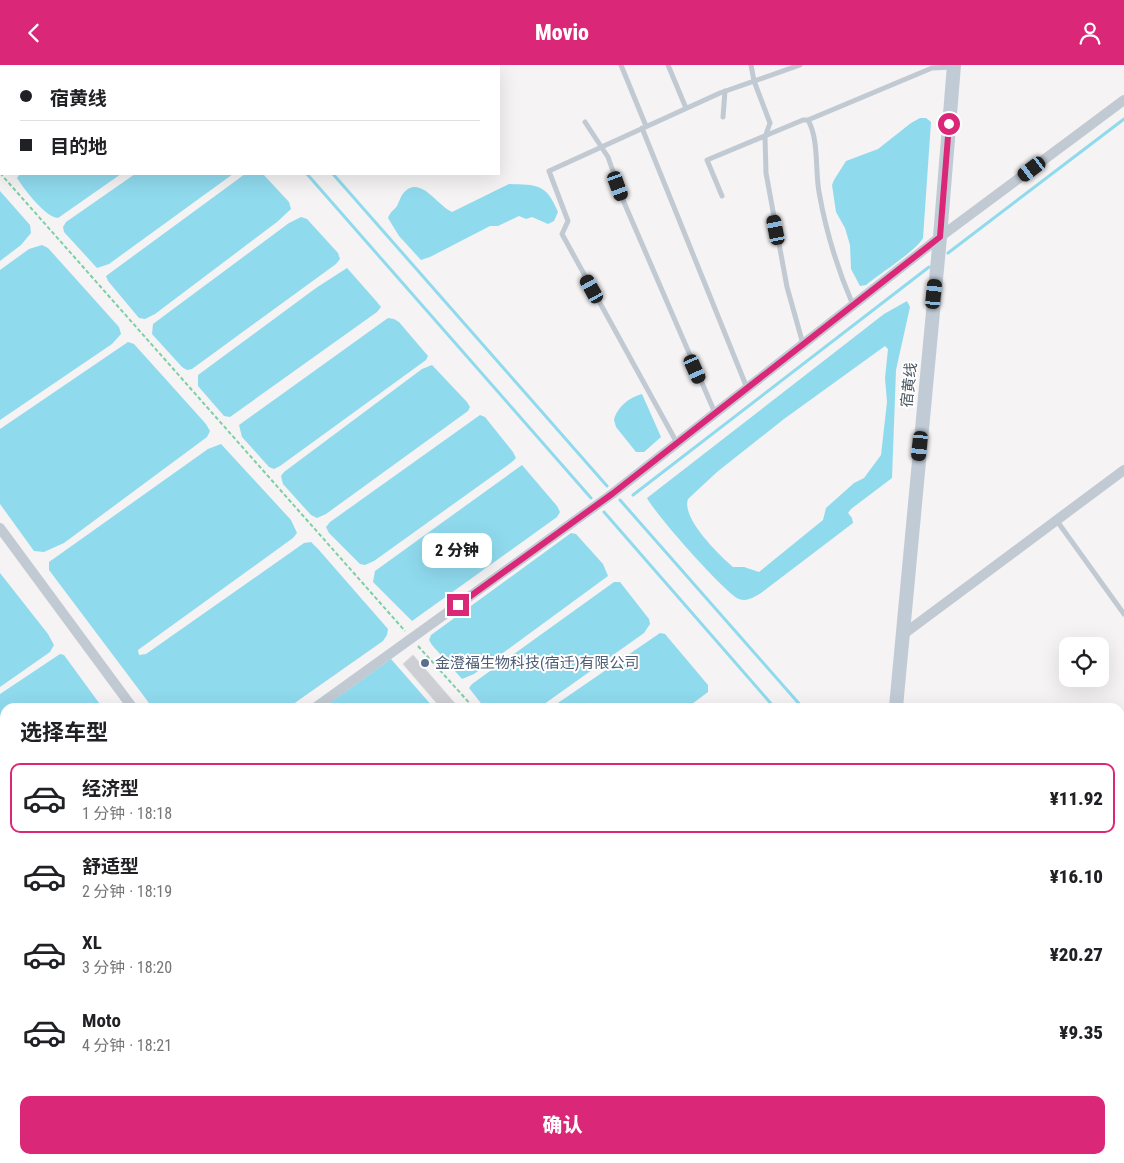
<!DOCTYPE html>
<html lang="zh">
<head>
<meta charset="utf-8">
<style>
	:root { --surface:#fff; --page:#f6f6f6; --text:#202124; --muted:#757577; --line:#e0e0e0; --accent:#db2777 }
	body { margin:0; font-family:"Roboto Condensed","Noto Sans SC",sans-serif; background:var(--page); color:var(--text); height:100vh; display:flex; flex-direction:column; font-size:19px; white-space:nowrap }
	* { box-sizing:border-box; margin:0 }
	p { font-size:16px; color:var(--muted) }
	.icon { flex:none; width:28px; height:28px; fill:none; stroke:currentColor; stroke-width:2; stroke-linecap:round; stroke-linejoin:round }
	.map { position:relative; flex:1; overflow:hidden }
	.panel { position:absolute; left:0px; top:638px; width:1125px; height:461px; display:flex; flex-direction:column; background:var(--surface); border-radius:15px 15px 0 0; box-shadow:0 5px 20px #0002 }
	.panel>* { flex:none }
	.hud { position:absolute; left:0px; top:0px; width:500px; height:110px; box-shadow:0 5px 20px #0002; display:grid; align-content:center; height:110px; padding:0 20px; background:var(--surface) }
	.tools { position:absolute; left:1059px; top:572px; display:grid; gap:10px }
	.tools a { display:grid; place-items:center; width:50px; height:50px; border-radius:10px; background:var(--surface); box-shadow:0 5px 20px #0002; font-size:25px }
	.end { position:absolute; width:22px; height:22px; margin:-11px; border:6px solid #db2777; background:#fff; box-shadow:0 0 0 2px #fff }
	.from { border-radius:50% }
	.bubble { position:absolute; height:35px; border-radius:10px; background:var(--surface); box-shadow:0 5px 20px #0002; font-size:16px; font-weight:800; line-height:35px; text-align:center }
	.car { position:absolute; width:15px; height:30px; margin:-15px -8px; border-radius:6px; box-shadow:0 0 4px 1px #0007; background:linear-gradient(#222 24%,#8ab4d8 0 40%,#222 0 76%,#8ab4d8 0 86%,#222 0) }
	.hud b { display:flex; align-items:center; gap:18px; height:48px; font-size:19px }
	.hud b+b { border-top:1px solid var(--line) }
	.hud i { width:12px; height:12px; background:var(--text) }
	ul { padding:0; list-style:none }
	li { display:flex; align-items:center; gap:15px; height:70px; margin:0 10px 8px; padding:0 10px; border:2px solid transparent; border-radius:10px }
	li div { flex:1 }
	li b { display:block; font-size:19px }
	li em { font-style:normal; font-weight:800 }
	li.on { border-color:var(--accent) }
	li>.icon { width:45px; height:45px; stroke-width:1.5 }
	h2 { padding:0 20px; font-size:22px; line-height:60px }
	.primary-button { display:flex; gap:10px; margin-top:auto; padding:10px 20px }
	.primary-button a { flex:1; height:58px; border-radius:10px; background:var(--accent); color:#fff; font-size:20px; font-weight:800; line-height:58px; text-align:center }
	header { display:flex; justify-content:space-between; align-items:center; height:65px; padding:0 20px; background:var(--accent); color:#fff; font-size:22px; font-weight:800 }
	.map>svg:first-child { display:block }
</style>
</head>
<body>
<header><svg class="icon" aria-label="back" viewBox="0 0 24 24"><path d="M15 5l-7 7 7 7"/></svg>Movio<svg class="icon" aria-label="person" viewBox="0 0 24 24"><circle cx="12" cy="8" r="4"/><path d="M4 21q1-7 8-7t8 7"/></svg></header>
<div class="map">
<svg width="1124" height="1098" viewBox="0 0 1124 1098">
	<rect width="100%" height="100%" fill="#f5f3f3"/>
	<path fill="#90daee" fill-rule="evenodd" d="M 920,53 L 926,53 L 931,57 L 923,173 C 917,185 878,210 866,220 L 860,221 L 851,204 L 850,180 L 845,163 L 836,147 L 832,120 L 834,115 L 846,96 L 878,84 L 911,58 Z
		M 20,109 L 121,109 L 58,153 C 45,152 24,124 17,113 Z
		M 135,109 L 233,109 L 109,199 L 97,203 L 64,167 L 63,162 L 66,157 Z
		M 245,109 L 263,109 L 289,137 L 291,144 L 277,157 L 155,249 L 145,254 L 139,253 L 108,216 L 106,211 Z
		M 509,119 C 537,120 546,118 558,147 L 554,156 L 548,159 L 532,152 L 526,154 L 519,151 L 498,161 L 490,161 L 430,192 L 421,195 L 399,171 L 388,153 C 390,147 394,145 397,141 C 399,137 400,133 402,130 C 419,107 437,141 452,147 Z
		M 0,126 L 30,160 L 31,168 L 21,180 L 0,196 Z
		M 301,152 L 307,154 L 338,188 L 340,194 L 336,199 L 192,304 L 187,305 L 182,302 L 152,269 L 153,259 L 289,158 Z
		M 42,180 L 48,183 L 119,262 L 121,269 L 112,279 L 0,355 L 0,205 L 29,184 Z
		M 347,203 L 377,237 L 381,242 L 377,247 L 230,352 L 224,351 L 198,321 L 198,310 L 316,223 Z
		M 907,236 L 910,242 L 896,305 L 892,413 L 851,444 L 848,448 L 852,453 L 853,458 L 761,528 C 754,532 747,537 739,534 C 725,528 655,449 647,433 L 884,249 ZM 885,281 L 888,284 L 885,313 L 887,337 L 881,390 L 864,413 L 854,418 L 826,443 L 823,455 L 759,507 L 744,502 L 733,502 C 719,490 681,453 688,434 L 717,407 L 784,354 Z
		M 388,253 L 394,254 L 399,257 L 428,291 L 426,295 L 280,401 L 274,404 L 269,402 L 242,372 L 239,360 Z
		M 128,277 L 134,279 L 206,359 L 210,366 L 207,372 L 64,478 L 44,487 L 34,486 L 0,439 L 0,364 Z
		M 432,300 L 467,337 L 470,342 L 468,346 L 326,449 L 317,453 L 311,450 L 283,419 L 281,411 L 284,407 L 422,304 Z
		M 642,329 L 661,372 L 644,387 L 636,387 L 616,362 L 614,355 C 617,342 630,332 642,329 Z
		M 480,350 L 485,352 L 513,387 L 516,393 L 512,397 L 374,496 L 365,500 L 360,499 L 329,468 L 326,462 L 330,457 Z
		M 221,379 L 291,455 L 297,468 L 293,473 L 138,585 L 139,590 L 146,589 L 304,478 L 311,477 L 319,485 L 388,564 L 387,570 L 383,576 L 289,642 L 152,642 L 49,505 L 49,497 L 208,384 Z
		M 522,400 L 557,441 L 560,447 L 557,452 L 412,556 L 373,517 L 375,506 Z
		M 571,468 L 576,469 L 603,499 L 608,511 L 474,609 L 462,614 L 432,580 L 429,575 L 431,570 Z
		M 0,508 L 48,569 L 54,580 L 50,587 L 0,622 Z
		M 614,517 L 620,517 L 649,554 L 650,559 L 644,568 L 540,642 L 484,642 L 469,623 L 472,619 Z
		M 660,568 L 665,569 L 708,620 L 708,627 L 688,642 L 552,642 Z
		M 60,589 L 64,590 L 102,642 L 5,642 L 5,728 L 0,731 L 0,629 Z
		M 391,594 L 433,642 L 324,642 Z
		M 5,735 L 5,848 L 0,852 L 0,738 Z
		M 5,869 L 5,1045 L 1,1046 L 0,872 Z
		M 40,1094 L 178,1094 L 172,1098 L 43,1098 Z
		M 187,1094 L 439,1094 L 442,1098 L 182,1098 Z"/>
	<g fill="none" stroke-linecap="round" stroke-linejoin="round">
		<path stroke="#90daee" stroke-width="3" d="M 212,0 L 213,1
			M 332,1 L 334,0
			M 307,109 L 591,433
			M 333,109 L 607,421
			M 948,188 L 1124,54
			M 633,430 L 929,202
			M 620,435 L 802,642
			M 604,447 L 774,642
			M 1120,668 L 1124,665
			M 0,1064 L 5,1070
			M 25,1094 L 29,1098
			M 497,1098 L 504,1094"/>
	</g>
	<path fill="#cdcfd5" stroke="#d7d9de" d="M 413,590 L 458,642 L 440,642 L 403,599 Z
		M 748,1094 L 939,1094 L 940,1095 L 937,1098 L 744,1098 Z"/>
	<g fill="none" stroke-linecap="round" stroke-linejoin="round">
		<path stroke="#7ad0a6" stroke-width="2" stroke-dasharray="4 2.5" stroke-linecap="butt" d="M 0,108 L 405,566
			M 418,581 L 473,642"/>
		<path stroke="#c1cad2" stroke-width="5" d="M 254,0 L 255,1
			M 621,0 L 646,61
			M 668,0 L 686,43
			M 751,0 L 754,16 L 770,58 L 765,72 L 766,108 L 787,222 L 803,279
			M 304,1 L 305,0
			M 723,52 L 725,26
			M 808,55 L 932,3 L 952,2
			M 585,57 L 608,92 L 623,135 L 715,348
			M 642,63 L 747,323
			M 722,131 L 707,95 L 803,55 L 808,55 C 819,74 815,105 819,127 C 826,167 837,203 853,240
			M 677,378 L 562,169 L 568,156 L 549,106 L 720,28 L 800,0
			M 1057,456 L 1124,549
			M 1120,821 L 1124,818
			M 1018,1094 L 1021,1098
			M 666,1098 L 672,1094"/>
		<path stroke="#c1cad2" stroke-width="10" d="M 0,463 L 132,642
			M 901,571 L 1124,405
			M 316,642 L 612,429 L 940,172 L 1124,35
			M 0,867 L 5,864
			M 1120,1046 L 1124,1044
			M 466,1094 L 469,1098
			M 1084,1094 L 1087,1098
			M 1045,1098 L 1051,1094"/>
		<path stroke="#c1cbd6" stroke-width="14" d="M 896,642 L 940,172 L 954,0
			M 1120,977 L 1124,981"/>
	</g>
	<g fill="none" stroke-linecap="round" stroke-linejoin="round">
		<path stroke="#db2777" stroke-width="6" d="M 458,540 L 612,429 L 940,172 L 949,59"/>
	</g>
	<circle fill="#5c6f8a" stroke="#fff" stroke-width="2" cx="425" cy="598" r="5"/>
	<g text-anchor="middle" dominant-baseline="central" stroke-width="4" stroke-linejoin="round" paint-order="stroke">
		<g font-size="15" fill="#4a5661" stroke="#fff">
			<text transform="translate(909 320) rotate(-84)">宿黄线</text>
		</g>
		<g font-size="15" fill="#4e5e75" stroke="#fff" text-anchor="start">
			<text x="435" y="598">金澄福生物科技(宿迁)有限公司</text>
		</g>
	</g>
</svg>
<div class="tools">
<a><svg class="icon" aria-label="locate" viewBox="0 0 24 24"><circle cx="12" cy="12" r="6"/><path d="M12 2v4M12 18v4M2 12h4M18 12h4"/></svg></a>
</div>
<i class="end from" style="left:949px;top:59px"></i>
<i class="end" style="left:458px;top:540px"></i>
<div class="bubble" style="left:422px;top:468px;width:70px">2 分钟</div>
<i class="car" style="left:1032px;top:104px;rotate:233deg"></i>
<i class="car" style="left:618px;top:121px;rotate:160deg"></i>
<i class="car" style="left:776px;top:165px;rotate:349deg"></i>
<i class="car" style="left:592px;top:224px;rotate:331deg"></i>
<i class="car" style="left:934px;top:229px;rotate:6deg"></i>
<i class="car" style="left:695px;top:304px;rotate:156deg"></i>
<i class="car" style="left:920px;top:381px;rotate:186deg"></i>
<div class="hud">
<b><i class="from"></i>宿黄线</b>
<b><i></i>目的地</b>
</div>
<section class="panel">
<h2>选择车型</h2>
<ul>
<li class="on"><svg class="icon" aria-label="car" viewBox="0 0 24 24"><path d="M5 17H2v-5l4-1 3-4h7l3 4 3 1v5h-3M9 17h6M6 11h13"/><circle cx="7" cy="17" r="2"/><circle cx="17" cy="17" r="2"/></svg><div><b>经济型</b><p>1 分钟 · 18:18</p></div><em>¥11.92</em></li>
<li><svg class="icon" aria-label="car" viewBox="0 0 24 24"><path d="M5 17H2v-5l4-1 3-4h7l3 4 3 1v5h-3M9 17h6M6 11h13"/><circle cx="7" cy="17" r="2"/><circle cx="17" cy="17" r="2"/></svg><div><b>舒适型</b><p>2 分钟 · 18:19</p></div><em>¥16.10</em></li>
<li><svg class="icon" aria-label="car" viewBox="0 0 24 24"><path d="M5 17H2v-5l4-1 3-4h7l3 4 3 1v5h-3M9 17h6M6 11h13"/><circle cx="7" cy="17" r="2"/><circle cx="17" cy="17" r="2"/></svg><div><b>XL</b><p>3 分钟 · 18:20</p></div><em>¥20.27</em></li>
<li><svg class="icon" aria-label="car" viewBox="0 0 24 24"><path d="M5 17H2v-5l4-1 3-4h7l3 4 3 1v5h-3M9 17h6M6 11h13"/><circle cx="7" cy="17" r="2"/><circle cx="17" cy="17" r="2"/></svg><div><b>Moto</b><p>4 分钟 · 18:21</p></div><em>¥9.35</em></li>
</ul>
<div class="primary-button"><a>确认</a></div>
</section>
</div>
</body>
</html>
